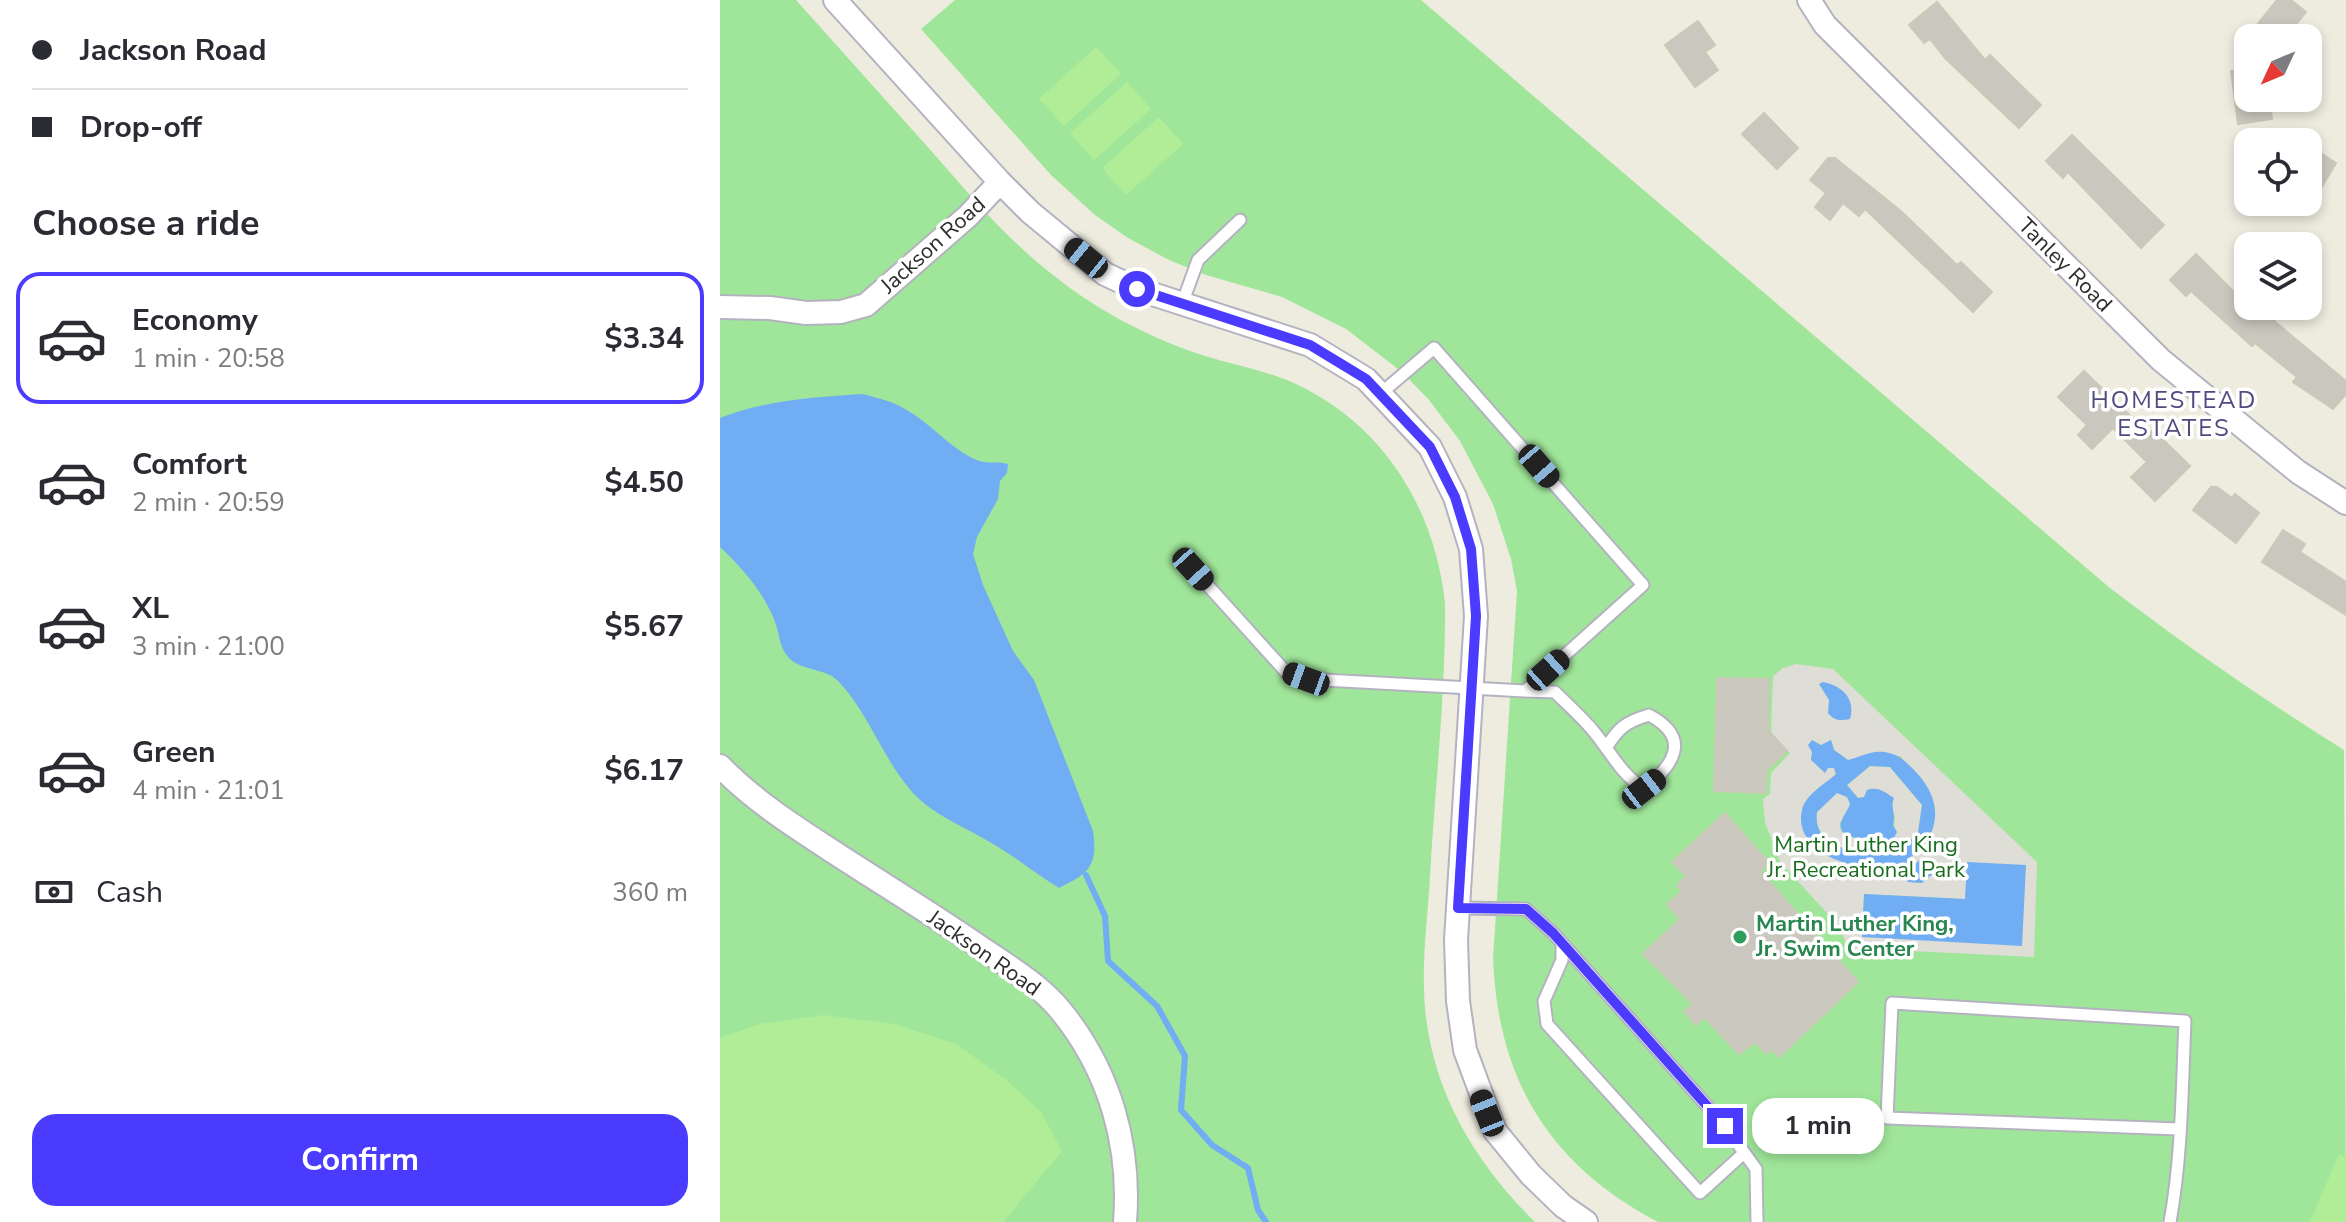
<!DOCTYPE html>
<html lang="en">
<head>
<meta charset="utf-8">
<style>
	:root { --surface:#fff; --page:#f7f7f7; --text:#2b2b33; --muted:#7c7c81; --line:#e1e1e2; --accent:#4b3bff }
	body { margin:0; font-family:"Nunito Sans",sans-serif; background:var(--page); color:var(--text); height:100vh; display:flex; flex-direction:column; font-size:30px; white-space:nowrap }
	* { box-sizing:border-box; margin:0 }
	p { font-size:26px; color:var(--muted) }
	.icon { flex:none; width:44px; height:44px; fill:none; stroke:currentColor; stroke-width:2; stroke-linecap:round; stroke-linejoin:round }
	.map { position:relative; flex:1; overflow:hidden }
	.side { display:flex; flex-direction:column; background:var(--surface); width:720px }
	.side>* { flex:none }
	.top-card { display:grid; align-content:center; height:176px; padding:0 32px; background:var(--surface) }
	.needle { width:52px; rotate:226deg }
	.buttons { position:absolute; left:1514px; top:24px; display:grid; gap:16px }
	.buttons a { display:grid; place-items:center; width:88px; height:88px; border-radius:16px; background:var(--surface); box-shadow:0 4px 12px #0003; font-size:40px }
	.end { position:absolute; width:36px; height:36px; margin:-18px; border:10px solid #4b3bff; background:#fff; box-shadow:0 0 0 4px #fff }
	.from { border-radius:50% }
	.bubble { position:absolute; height:56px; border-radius:24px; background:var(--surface); box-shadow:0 4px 12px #0003; font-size:26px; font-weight:700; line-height:56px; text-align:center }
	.car { position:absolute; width:24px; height:48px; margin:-24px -12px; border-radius:10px; box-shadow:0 0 6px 2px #0007; background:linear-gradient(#222 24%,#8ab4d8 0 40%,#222 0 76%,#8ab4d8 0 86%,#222 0) }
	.top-card b { display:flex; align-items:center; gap:28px; height:76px; font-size:30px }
	.top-card b+b { border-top:2px solid var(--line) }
	.top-card i { width:20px; height:20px; background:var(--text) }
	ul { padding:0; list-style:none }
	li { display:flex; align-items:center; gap:24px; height:132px; margin:0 16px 12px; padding:0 16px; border:4px solid transparent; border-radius:24px }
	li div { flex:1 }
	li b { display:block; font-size:30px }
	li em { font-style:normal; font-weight:700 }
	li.on { border-color:var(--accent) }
	li>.icon { width:72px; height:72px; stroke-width:1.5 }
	h2 { padding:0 32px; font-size:36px; line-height:96px }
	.pay { display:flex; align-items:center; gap:20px; height:88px; padding:0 32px; font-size:30px }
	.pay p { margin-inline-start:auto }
	.action { display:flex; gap:16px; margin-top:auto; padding:16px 32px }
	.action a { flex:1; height:92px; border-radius:24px; background:var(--accent); color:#fff; font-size:32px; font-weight:700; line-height:92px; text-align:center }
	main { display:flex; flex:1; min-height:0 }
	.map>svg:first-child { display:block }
</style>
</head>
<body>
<main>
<section class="side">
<div class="top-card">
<b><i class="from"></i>Jackson Road</b>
<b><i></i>Drop-off</b>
</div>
<h2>Choose a ride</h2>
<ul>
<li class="on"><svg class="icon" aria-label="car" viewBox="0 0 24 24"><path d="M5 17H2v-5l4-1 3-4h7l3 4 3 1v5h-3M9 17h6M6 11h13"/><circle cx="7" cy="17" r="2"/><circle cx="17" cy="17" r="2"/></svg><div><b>Economy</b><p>1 min · 20:58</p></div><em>$3.34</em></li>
<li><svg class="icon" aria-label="car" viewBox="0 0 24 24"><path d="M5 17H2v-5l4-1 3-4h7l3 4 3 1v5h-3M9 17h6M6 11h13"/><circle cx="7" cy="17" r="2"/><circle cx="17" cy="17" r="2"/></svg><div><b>Comfort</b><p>2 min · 20:59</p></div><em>$4.50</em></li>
<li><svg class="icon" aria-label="car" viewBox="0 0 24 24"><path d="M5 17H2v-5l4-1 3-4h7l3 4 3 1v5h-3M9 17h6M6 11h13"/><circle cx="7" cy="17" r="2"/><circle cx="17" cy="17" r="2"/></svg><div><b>XL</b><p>3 min · 21:00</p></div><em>$5.67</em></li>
<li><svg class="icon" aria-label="car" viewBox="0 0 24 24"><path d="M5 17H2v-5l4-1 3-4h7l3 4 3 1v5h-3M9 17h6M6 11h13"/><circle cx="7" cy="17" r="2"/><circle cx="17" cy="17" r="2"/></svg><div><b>Green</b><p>4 min · 21:01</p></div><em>$6.17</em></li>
</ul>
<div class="pay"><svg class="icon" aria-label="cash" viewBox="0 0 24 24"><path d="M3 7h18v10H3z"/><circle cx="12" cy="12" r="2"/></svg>Cash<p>360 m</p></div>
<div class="action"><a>Confirm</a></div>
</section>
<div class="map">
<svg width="1626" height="1222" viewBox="0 0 1626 1222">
	<rect width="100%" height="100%" fill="#eeecdf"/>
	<path fill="#a0e69a" d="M 0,0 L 76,0 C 122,51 168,103 214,154 C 250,195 285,237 328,271 C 373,308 427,337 482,355 C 513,365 545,370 574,383 C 663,424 715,508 725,603 C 726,692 715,787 710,877 C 708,913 703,950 704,986 C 705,1079 750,1158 815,1222 L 0,1222 Z
		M 235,0 L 701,0 L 1390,588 C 1466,646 1543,699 1624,750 L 1626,1222 L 938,1222 C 830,1165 778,1081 773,959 L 797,591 L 791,559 L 773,504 L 740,441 L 709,400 L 682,372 L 626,329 L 562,297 L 486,275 L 449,260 L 408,238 L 375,215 L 331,175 L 201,29 Z"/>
	<path fill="#b1ed96" d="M 376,47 L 401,74 L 344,126 L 319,99 Z
		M 407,82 L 431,109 L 374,160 L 350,133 Z
		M 439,117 L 463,144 L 406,195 L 382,168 Z
		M 104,1015 L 174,1024 L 236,1044 L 285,1079 L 321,1112 L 342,1151 L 283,1222 L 0,1222 L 0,1038 L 40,1024 Z
		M 1619,1154 L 1626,1157 L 1626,1222 L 1590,1222 Z"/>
	<path fill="#deddd6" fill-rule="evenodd" d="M 1076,664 L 1113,669 L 1317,862 L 1314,957 L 1150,949 L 1136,951 L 1128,948 L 1119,926 L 1060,862 L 1045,822 L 1043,799 L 1050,794 L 1051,773 L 1070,753 L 1051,733 L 1053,676 L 1063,668 ZM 1111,740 L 1114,750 L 1128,760 L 1181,756 L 1213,824 L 1187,861 L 1194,865 L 1181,877 L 1171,868 L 1155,870 L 1151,866 L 1135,867 L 1101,852 L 1082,809 L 1116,774 L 1114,768 L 1108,768 L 1091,760 L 1092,752 ZM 1144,894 L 1245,899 L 1142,937 Z
		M 1150,766 L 1170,767 L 1202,805 L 1198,833 L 1175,854 L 1137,852 L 1120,848 L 1105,838 L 1095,823 L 1097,812 L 1117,793 L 1127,797 L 1131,804 L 1120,823 L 1121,831 L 1129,837 L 1173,840 L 1175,817 L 1171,804 L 1144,797 L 1138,798 L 1127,785 Z"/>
	<path fill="#70adf3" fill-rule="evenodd" d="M 143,394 C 157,398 172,401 185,409 C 209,422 227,445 252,458 C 269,466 273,460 288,464 L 287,473 L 280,481 L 278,499 L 257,537 L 253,554 L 263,585 L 293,651 L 314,680 L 373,831 C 378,866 369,873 339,888 C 315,873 293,855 268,841 C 241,825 208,813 188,787 C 161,754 147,711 118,681 C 106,668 81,671 69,658 C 58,646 60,633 54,619 C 42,590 22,568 0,547 L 0,418 C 46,400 94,397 143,394 Z
		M 1103,682 C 1122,686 1136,698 1130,719 C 1121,721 1114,721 1108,713 L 1109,700 L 1099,684 Z
		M 1092,740 L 1101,745 L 1111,740 L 1114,750 L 1128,760 C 1140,757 1151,750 1164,752 C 1179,754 1185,761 1195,771 C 1213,790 1222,812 1209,838 C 1205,846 1194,854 1187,860 L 1194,865 L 1202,858 L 1215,872 L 1202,883 L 1188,882 L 1171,868 L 1164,869 L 1163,876 L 1156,877 L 1151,866 C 1123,868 1073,847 1082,810 C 1085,795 1105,784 1116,774 L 1114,768 L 1108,768 L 1105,773 L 1091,760 L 1092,752 L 1088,745 ZM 1150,766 L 1170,767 L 1202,805 L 1198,833 L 1175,854 C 1146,853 1092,853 1097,812 L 1117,793 L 1127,797 L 1130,804 C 1128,810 1123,816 1121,822 C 1115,843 1161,840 1173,840 L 1177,832 L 1173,825 C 1176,815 1170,807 1174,798 C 1165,792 1158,786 1147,790 L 1144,797 L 1138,798 L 1127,785 Z
		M 1247,862 L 1306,865 L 1302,946 L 1142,937 L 1144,894 L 1245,899 Z"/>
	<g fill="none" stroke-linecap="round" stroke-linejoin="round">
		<path stroke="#70adf3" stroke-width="6" d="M 366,875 L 385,916 L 388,961 L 437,1006 L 465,1056 L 461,1110 L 492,1145 L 528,1168 L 538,1210 L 546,1222"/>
	</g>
	<path fill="#cac8be" stroke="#cac9b8" stroke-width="2" d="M 1557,0 L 1571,0 L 1586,12 L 1565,38 L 1552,38 L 1536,26 Z
		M 1217,2 L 1265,60 L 1270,55 L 1321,105 L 1299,128 L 1225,58 L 1210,39 L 1204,43 L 1189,25 Z
		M 978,21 L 995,45 L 985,52 L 998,70 L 975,87 L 945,45 Z
		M 1528,69 L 1528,98 L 1549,98 L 1552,119 L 1518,124 L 1511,71 Z
		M 1044,113 L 1078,148 L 1057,169 L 1022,134 Z
		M 1352,135 L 1444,225 L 1421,248 L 1348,172 L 1343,178 L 1326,161 Z
		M 1588,145 L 1616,163 L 1601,188 L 1588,180 Z
		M 1108,158 L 1115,158 L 1182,212 L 1237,265 L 1241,262 L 1272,292 L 1253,312 L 1145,209 L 1139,216 L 1123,203 L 1110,220 L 1095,207 L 1106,193 L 1090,180 Z
		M 1476,254 L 1528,306 L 1567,306 L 1554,321 L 1626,381 L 1626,394 L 1613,409 L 1573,382 L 1577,377 L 1535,343 L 1532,346 L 1471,291 L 1466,296 L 1450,280 Z
		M 1364,371 L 1429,434 L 1433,430 L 1470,466 L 1435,501 L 1411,477 L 1427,462 L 1393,428 L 1372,449 L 1358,435 L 1367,425 L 1338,397 Z
		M 1491,487 L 1497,487 L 1512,498 L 1515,494 L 1539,513 L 1516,543 L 1473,510 Z
		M 1563,530 L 1585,544 L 1580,552 L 1626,582 L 1626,615 L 1542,562 Z
		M 997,678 L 1049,679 L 1048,730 L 1067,751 L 1046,771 L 1046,793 L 994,791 Z
		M 1005,813 L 1049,863 L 1040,871 L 1138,982 L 1059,1057 L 1052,1049 L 1047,1054 L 1035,1042 L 1019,1054 L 984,1017 L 976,1025 L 964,1011 L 973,1004 L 923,954 L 960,919 L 947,904 L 962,891 L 957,886 L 966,876 L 952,862 Z"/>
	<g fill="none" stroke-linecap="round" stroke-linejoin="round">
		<g stroke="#b3b3c0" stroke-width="15">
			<path id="lane" d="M 462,304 L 478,260 L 520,220
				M 473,569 L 566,672 L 586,679 L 805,691 L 923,585 L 714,348 L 660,394
				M 805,691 L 835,692 C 848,705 863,718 875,733 C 891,753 902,775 924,789 C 954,765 972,738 929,715 C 906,722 899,727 886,748
				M 738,908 L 806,909 L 833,933 L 1005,1126 L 1036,1169 L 1037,1222
				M 842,943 L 842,960 L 824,1001 L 827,1024 L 980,1193 L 1024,1153
				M 1450,1222 C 1462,1156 1462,1088 1465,1021 L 1172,1003 L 1167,1118 L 1459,1129"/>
		</g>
		<g stroke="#b3b3c0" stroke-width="26">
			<path id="street" d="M 115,0 L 280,182 L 310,212 L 385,274 L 417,289 L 590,345 L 646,379 L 710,447 L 735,497 L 751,549 L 756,616 L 736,940 L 738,1001 L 745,1050 L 775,1131 L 811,1175 L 843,1206 L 866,1222
				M 1089,0 L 1105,25 L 1441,360 L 1578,472 L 1626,503
				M 0,307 L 50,308 L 86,313 L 121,312 L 146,305 L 248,216 L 280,182
				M 0,766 C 33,800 72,825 112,851 C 161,883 212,914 260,947 C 288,966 320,985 341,1011 C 390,1071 411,1146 405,1222"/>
		</g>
		<use href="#lane" stroke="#fff" stroke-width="11"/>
		<use href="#street" stroke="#fff" stroke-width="22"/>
	</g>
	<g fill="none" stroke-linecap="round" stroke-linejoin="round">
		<path stroke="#4b3bff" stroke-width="10" d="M 417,289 L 590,345 L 646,379 L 710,447 L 735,497 L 751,549 L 756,616 L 738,908 L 806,909 L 833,933 L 1005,1126"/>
	</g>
	<circle fill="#2e9e5b" stroke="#fff" stroke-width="3" cx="1020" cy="937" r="8"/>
	<g text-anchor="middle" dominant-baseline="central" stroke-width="7" stroke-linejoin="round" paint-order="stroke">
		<g font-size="22" fill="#2d2d2d" stroke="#fff">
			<text transform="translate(213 245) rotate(-42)">Jackson Road</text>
			<text transform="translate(1345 265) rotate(45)">Tanley Road</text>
			<text transform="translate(264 953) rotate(35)">Jackson Road</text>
		</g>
		<g font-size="22" fill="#196e1e" stroke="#fff">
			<text x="1146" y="845">Martin Luther King<tspan x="1146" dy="25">Jr. Recreational Park</tspan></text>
		</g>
		<g font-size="22" font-weight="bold" fill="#27864d" stroke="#fff" text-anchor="start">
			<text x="1036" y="924">Martin Luther King,<tspan x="1036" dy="25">Jr. Swim Center</tspan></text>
		</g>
		<g font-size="24" letter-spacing="2" fill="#4f4b7f" stroke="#fff">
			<text x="1454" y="400">HOMESTEAD<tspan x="1454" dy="28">ESTATES</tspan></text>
		</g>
	</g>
</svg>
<div class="buttons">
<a><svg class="needle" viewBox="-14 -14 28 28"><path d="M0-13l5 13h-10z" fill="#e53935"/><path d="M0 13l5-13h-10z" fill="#7c7c81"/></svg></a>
<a><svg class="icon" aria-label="locate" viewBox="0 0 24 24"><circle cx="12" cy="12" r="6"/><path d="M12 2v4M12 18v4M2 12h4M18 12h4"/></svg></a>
<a><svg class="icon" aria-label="layers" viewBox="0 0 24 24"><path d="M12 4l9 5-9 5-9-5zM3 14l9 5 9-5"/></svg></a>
</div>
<i class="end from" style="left:417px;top:289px"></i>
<i class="end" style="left:1005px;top:1126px"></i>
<div class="bubble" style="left:1032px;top:1098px;width:132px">1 min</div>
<i class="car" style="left:366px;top:258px;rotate:309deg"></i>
<i class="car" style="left:819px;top:466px;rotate:139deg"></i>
<i class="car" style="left:473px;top:569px;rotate:138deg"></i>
<i class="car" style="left:828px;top:670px;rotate:48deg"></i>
<i class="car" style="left:586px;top:679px;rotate:290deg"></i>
<i class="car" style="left:924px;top:789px;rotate:52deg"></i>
<i class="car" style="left:767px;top:1113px;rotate:338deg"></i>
</div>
</main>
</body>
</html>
